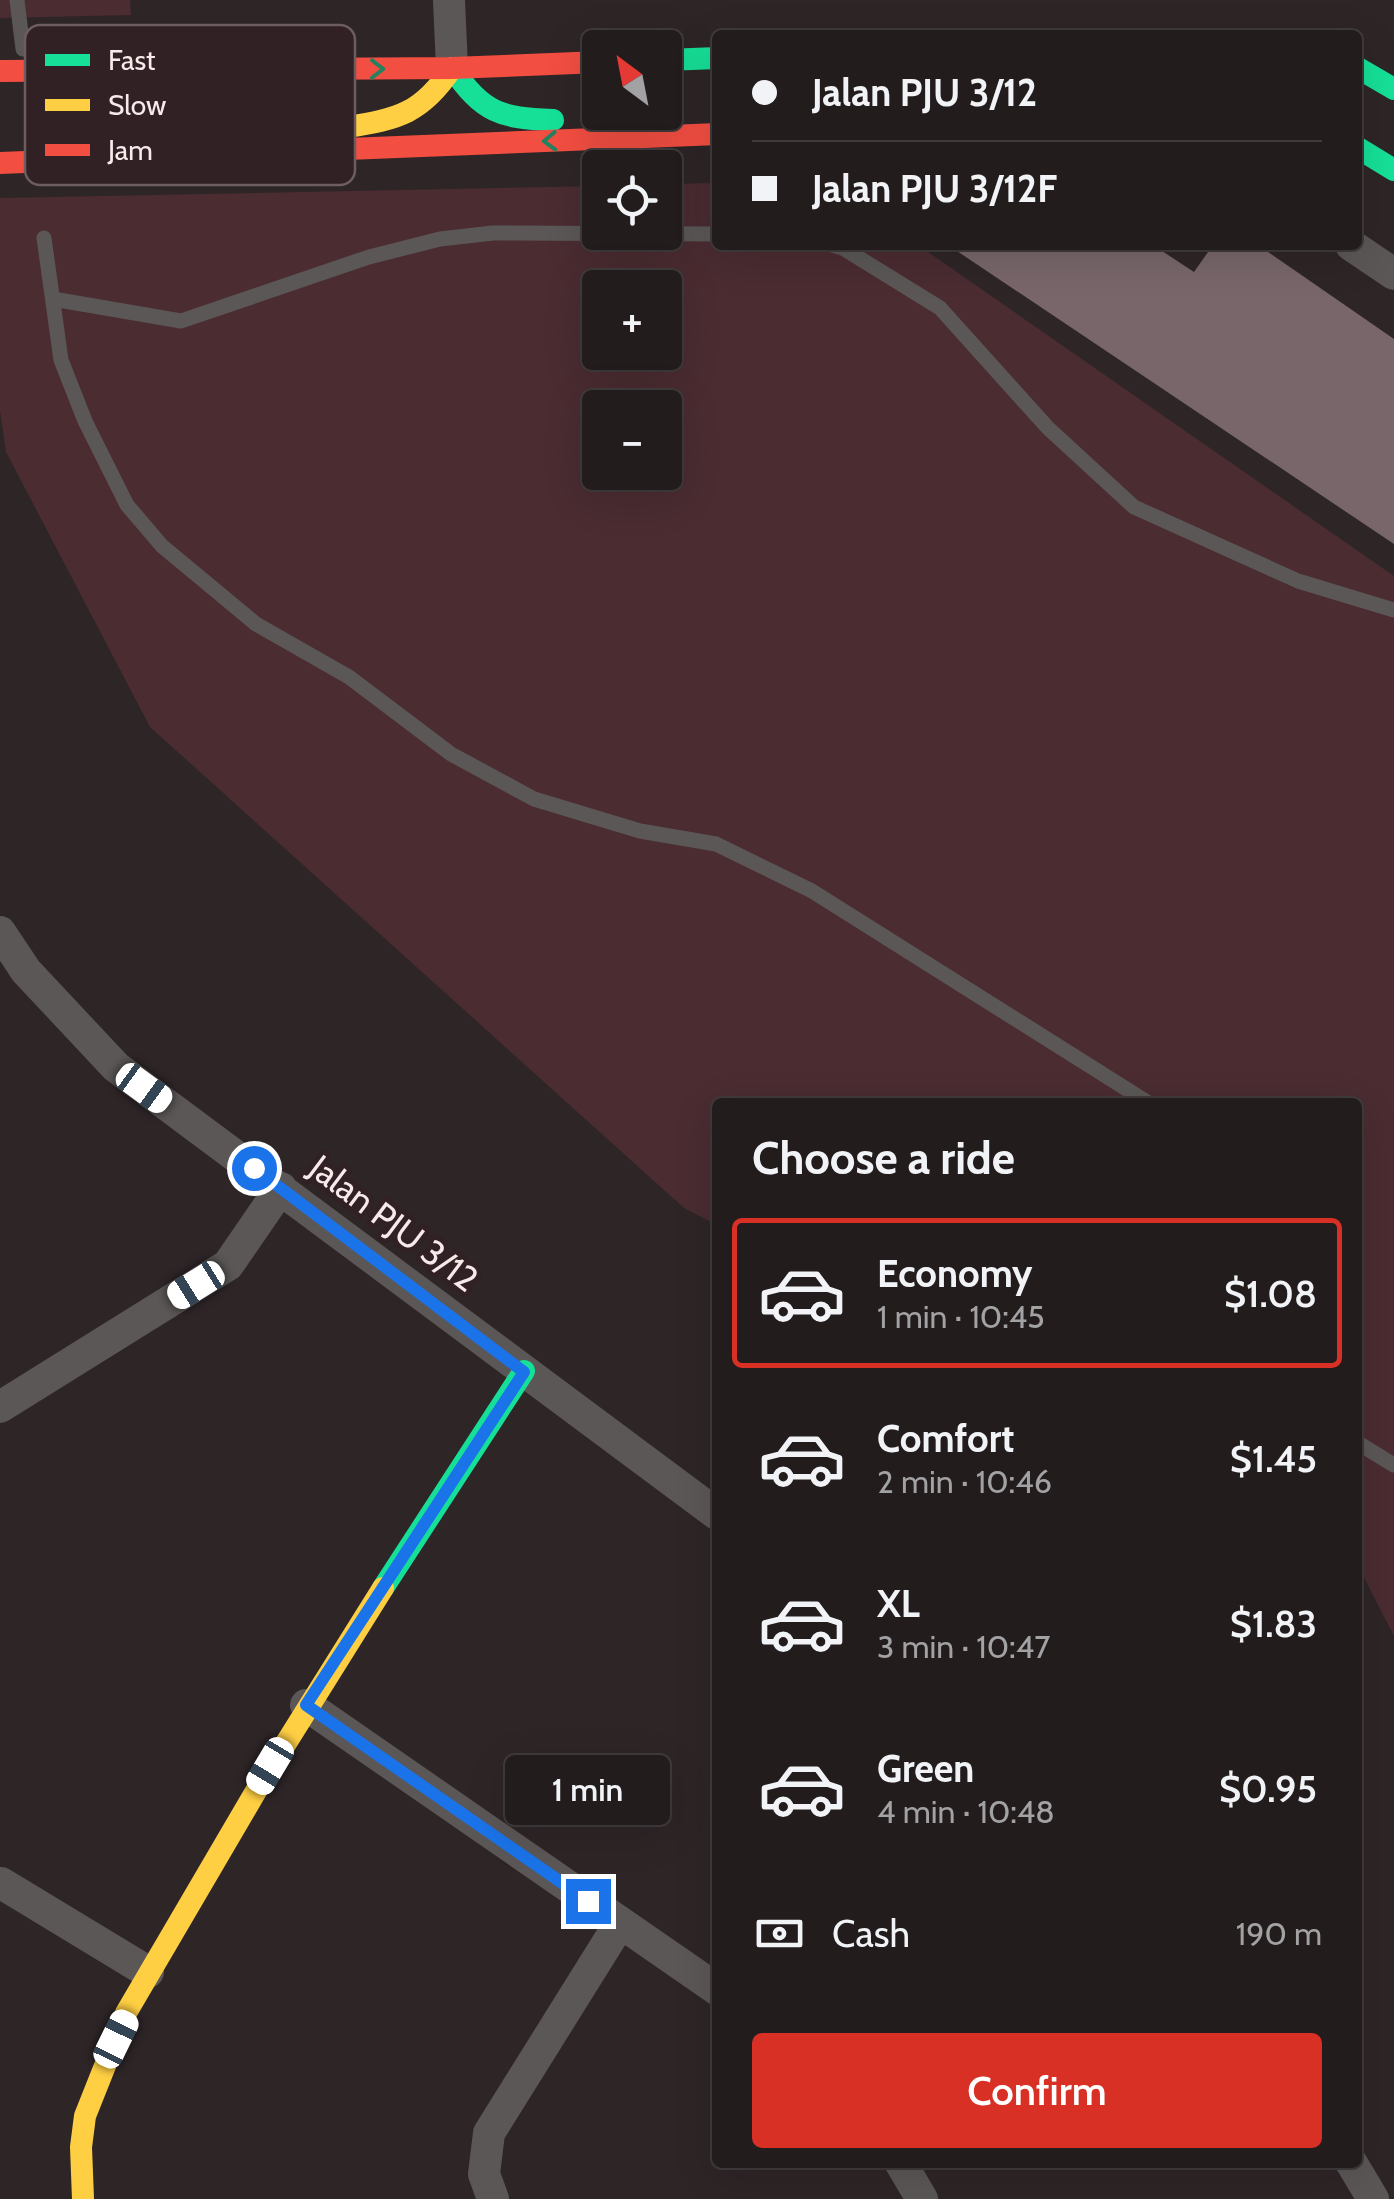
<!DOCTYPE html>
<html lang="en">
<head>
<meta charset="utf-8">
<style>
	:root { --surface:#221c1d; --page:#2a2526; --text:#f1f3f6; --muted:#a2a1a4; --line:#3f3a3b; --accent:#d93025 }
	body { margin:0; font-family:Cabin,sans-serif; background:var(--page); color:var(--text); height:100vh; display:flex; flex-direction:column; font-size:38px; white-space:nowrap }
	* { box-sizing:border-box; margin:0 }
	p { font-size:32px; color:var(--muted) }
	.icon { flex:none; width:55px; height:55px; fill:none; stroke:currentColor; stroke-width:2; stroke-linecap:round; stroke-linejoin:round }
	.map { position:relative; flex:1; overflow:hidden }
	.panel { position:absolute; left:712px; top:1098px; width:650px; height:1070px; display:flex; flex-direction:column; background:var(--surface); border-radius:10px; box-shadow:0 10px 40px #0002,0 0 0 2px var(--line) }
	.panel>* { flex:none }
	.top-card { position:absolute; left:712px; top:30px; width:650px; height:220px; border-radius:10px; box-shadow:0 10px 40px #0002,0 0 0 2px var(--line); display:grid; align-content:center; height:220px; padding:0 40px; background:var(--surface) }
	.needle { width:65px; rotate:328deg }
	.controls { position:absolute; left:582px; top:30px; display:grid; gap:20px }
	.controls a { display:grid; place-items:center; width:100px; height:100px; border-radius:10px; background:var(--surface); box-shadow:0 10px 40px #0002,0 0 0 2px var(--line); font-size:50px }
	.end { position:absolute; width:45px; height:45px; margin:-22px; border:12px solid #1a73e8; background:#fff; box-shadow:0 0 0 5px #fff }
	.from { border-radius:50% }
	.bubble { position:absolute; height:70px; border-radius:10px; background:var(--surface); box-shadow:0 10px 40px #0002,0 0 0 2px var(--line); font-size:32px; font-weight:600; line-height:70px; text-align:center }
	.car { position:absolute; width:30px; height:60px; margin:-30px -15px; border-radius:12px; box-shadow:0 0 8px 2px #0007; background:linear-gradient(#fff 24%,#345 0 40%,#fff 0 76%,#345 0 86%,#fff 0) }
	.top-card b { display:flex; align-items:center; gap:35px; height:95px; font-size:38px }
	.top-card b+b { border-top:2px solid var(--line) }
	.top-card i { width:25px; height:25px; background:var(--text) }
	ul { padding:0; list-style:none }
	li { display:flex; align-items:center; gap:30px; height:150px; margin:0 20px 15px; padding:0 20px; border:5px solid transparent; border-radius:10px }
	li div { flex:1 }
	li b { display:block; font-size:38px }
	li em { font-style:normal; font-weight:600 }
	li.selected { border-color:var(--accent) }
	li>.icon { width:90px; height:90px; stroke-width:1.5 }
	h2 { padding:0 40px; font-size:45px; line-height:120px }
	.pay { display:flex; align-items:center; gap:25px; height:110px; padding:0 40px; font-size:38px }
	.pay p { margin-inline-start:auto }
	.action { display:flex; gap:20px; margin-top:auto; padding:20px 40px }
	.action a { flex:1; height:115px; border-radius:10px; background:var(--accent); color:#fff; font-size:40px; font-weight:600; line-height:115px; text-align:center }
	.map>svg:first-child { display:block }
</style>
</head>
<body>
<div class="map">
<svg width="1394" height="2199" viewBox="0 0 1394 2199">
	<rect width="100%" height="100%" fill="#2e2527"/>
	<path fill="#4a2c31" fill-rule="evenodd" d="M 0,0 L 130,0 L 131,15 L 0,18 Z
		M 717,183 L 718,245 L 918,245 L 1394,576 L 1394,1636 L 1358,1566 L 1358,1102 L 718,1102 L 717,1225 L 684,1208 L 150,727 L 6,452 L 0,411 L 0,198 L 600,186 L 600,232 L 665,232 L 665,184 ZM 600,288 L 665,288 L 665,352 L 600,352 ZM 600,408 L 665,408 L 665,472 L 600,472 Z"/>
	<path fill="#78666a" d="M 948,245 L 1153,245 L 1194,272 L 1213,245 L 1258,245 L 1394,339 L 1394,544 Z"/>
	<g fill="none" stroke-linecap="round" stroke-linejoin="round">
		<path stroke="#5b5757" stroke-width="15" d="M 17,0 L 23,49
			M 44,238 L 61,360 L 85,421 L 127,505 L 162,546 L 256,624 L 349,677 L 451,754 L 534,799 L 640,831 L 716,844 L 812,891 L 1147,1102
			M 832,245 L 843,248 L 940,308 L 1048,428 L 1134,507 L 1298,581 L 1394,610
			M 53,299 L 181,321 L 369,257 L 440,239 L 493,233 L 718,234
			M 1358,1443 L 1394,1465"/>
		<path stroke="#5b5757" stroke-width="32" d="M 449,0 L 452,68
			M 1351,245 L 1394,274
			M 0,932 L 26,971 L 116,1067 L 718,1515
			M 0,1407 L 228,1265 L 281,1188
			M 306,1705 L 718,1990
			M 1,1883 L 148,1972
			M 900,2162 L 922,2199
			M 1351,2162 L 1373,2199
			M 493,2199 L 484,2174 L 489,2133 L 620,1923"/>
		<path stroke="#16e098" stroke-width="22" d="M 665,60 L 718,58
			M 452,68 C 483,113 500,118 553,120
			M 1358,68 L 1394,89
			M 1358,148 L 1394,170
			M 383,1588 L 524,1371"/>
		<path stroke="#ffcf43" stroke-width="22" d="M 347,127 C 399,119 422,113 452,68
			M 83,2199 L 81,2147 L 85,2116 L 126,2013 L 256,1791 L 383,1588"/>
		<path stroke="#f24e42" stroke-width="22" d="M 0,71 L 452,68 L 600,62
			M 0,163 L 718,134"/>
	</g>
	<defs><path id="oneway-chevron" d="M-2-3.5L2.5 0L-2 3.5" fill="none" stroke-width="1.6" stroke-linecap="round" stroke-linejoin="round" transform="scale(2.5)"/></defs>
	<g stroke="#24805e">
		<use href="#oneway-chevron" transform="translate(377 69)"/>
		<use href="#oneway-chevron" transform="translate(550 141) rotate(178)"/>
	</g>
	<g fill="none" stroke-linecap="round" stroke-linejoin="round">
		<path stroke="#1a73e8" stroke-width="12" d="M 254,1168 L 524,1372 L 306,1705 L 588,1901"/>
	</g>
	<g text-anchor="middle" dominant-baseline="central" stroke-width="10" stroke-linejoin="round" paint-order="stroke">
		<g font-size="35" fill="#f6eaeb" stroke="#322124">
			<text transform="translate(394 1223) rotate(37)">Jalan PJU 3/12</text>
		</g>
	</g>
	<rect x="25" y="25" width="330" height="160" rx="15" fill="#322124" stroke="#6d5d60" stroke-width="2.5"/>
	<rect x="45" y="54" width="45" height="12" fill="#16e098"/>
	<rect x="45" y="99" width="45" height="12" fill="#ffcf43"/>
	<rect x="45" y="144" width="45" height="12" fill="#f24e42"/>
	<g font-size="28" fill="#f6eaeb">
		<text x="108" y="70">Fast</text>
		<text x="108" y="115">Slow</text>
		<text x="108" y="160">Jam</text>
	</g>
</svg>
<div class="controls">
<a><svg class="needle" viewBox="-14 -14 28 28"><path d="M0-13l5 13h-10z" fill="#e53935"/><path d="M0 13l5-13h-10z" fill="#a2a1a4"/></svg></a>
<a><svg class="icon" aria-label="locate" viewBox="0 0 24 24"><circle cx="12" cy="12" r="6"/><path d="M12 2v4M12 18v4M2 12h4M18 12h4"/></svg></a>
<a>+</a>
<a>−</a>
</div>
<i class="end from" style="left:254px;top:1168px"></i>
<i class="end" style="left:588px;top:1901px"></i>
<div class="bubble" style="left:505px;top:1755px;width:165px">1 min</div>
<i class="car" style="left:144px;top:1088px;rotate:126deg"></i>
<i class="car" style="left:196px;top:1285px;rotate:238deg"></i>
<i class="car" style="left:270px;top:1766px;rotate:211deg"></i>
<i class="car" style="left:116px;top:2039px;rotate:26deg"></i>
<div class="top-card">
<b><i class="from"></i>Jalan PJU 3/12</b>
<b><i></i>Jalan PJU 3/12F</b>
</div>
<section class="panel">
<h2>Choose a ride</h2>
<ul>
<li class="selected"><svg class="icon" aria-label="car" viewBox="0 0 24 24"><path d="M5 17H2v-5l4-1 3-4h7l3 4 3 1v5h-3M9 17h6M6 11h13"/><circle cx="7" cy="17" r="2"/><circle cx="17" cy="17" r="2"/></svg><div><b>Economy</b><p>1 min · 10:45</p></div><em>$1.08</em></li>
<li><svg class="icon" aria-label="car" viewBox="0 0 24 24"><path d="M5 17H2v-5l4-1 3-4h7l3 4 3 1v5h-3M9 17h6M6 11h13"/><circle cx="7" cy="17" r="2"/><circle cx="17" cy="17" r="2"/></svg><div><b>Comfort</b><p>2 min · 10:46</p></div><em>$1.45</em></li>
<li><svg class="icon" aria-label="car" viewBox="0 0 24 24"><path d="M5 17H2v-5l4-1 3-4h7l3 4 3 1v5h-3M9 17h6M6 11h13"/><circle cx="7" cy="17" r="2"/><circle cx="17" cy="17" r="2"/></svg><div><b>XL</b><p>3 min · 10:47</p></div><em>$1.83</em></li>
<li><svg class="icon" aria-label="car" viewBox="0 0 24 24"><path d="M5 17H2v-5l4-1 3-4h7l3 4 3 1v5h-3M9 17h6M6 11h13"/><circle cx="7" cy="17" r="2"/><circle cx="17" cy="17" r="2"/></svg><div><b>Green</b><p>4 min · 10:48</p></div><em>$0.95</em></li>
</ul>
<div class="pay"><svg class="icon" aria-label="cash" viewBox="0 0 24 24"><path d="M3 7h18v10H3z"/><circle cx="12" cy="12" r="2"/></svg>Cash<p>190 m</p></div>
<div class="action"><a>Confirm</a></div>
</section>
</div>
</body>
</html>
